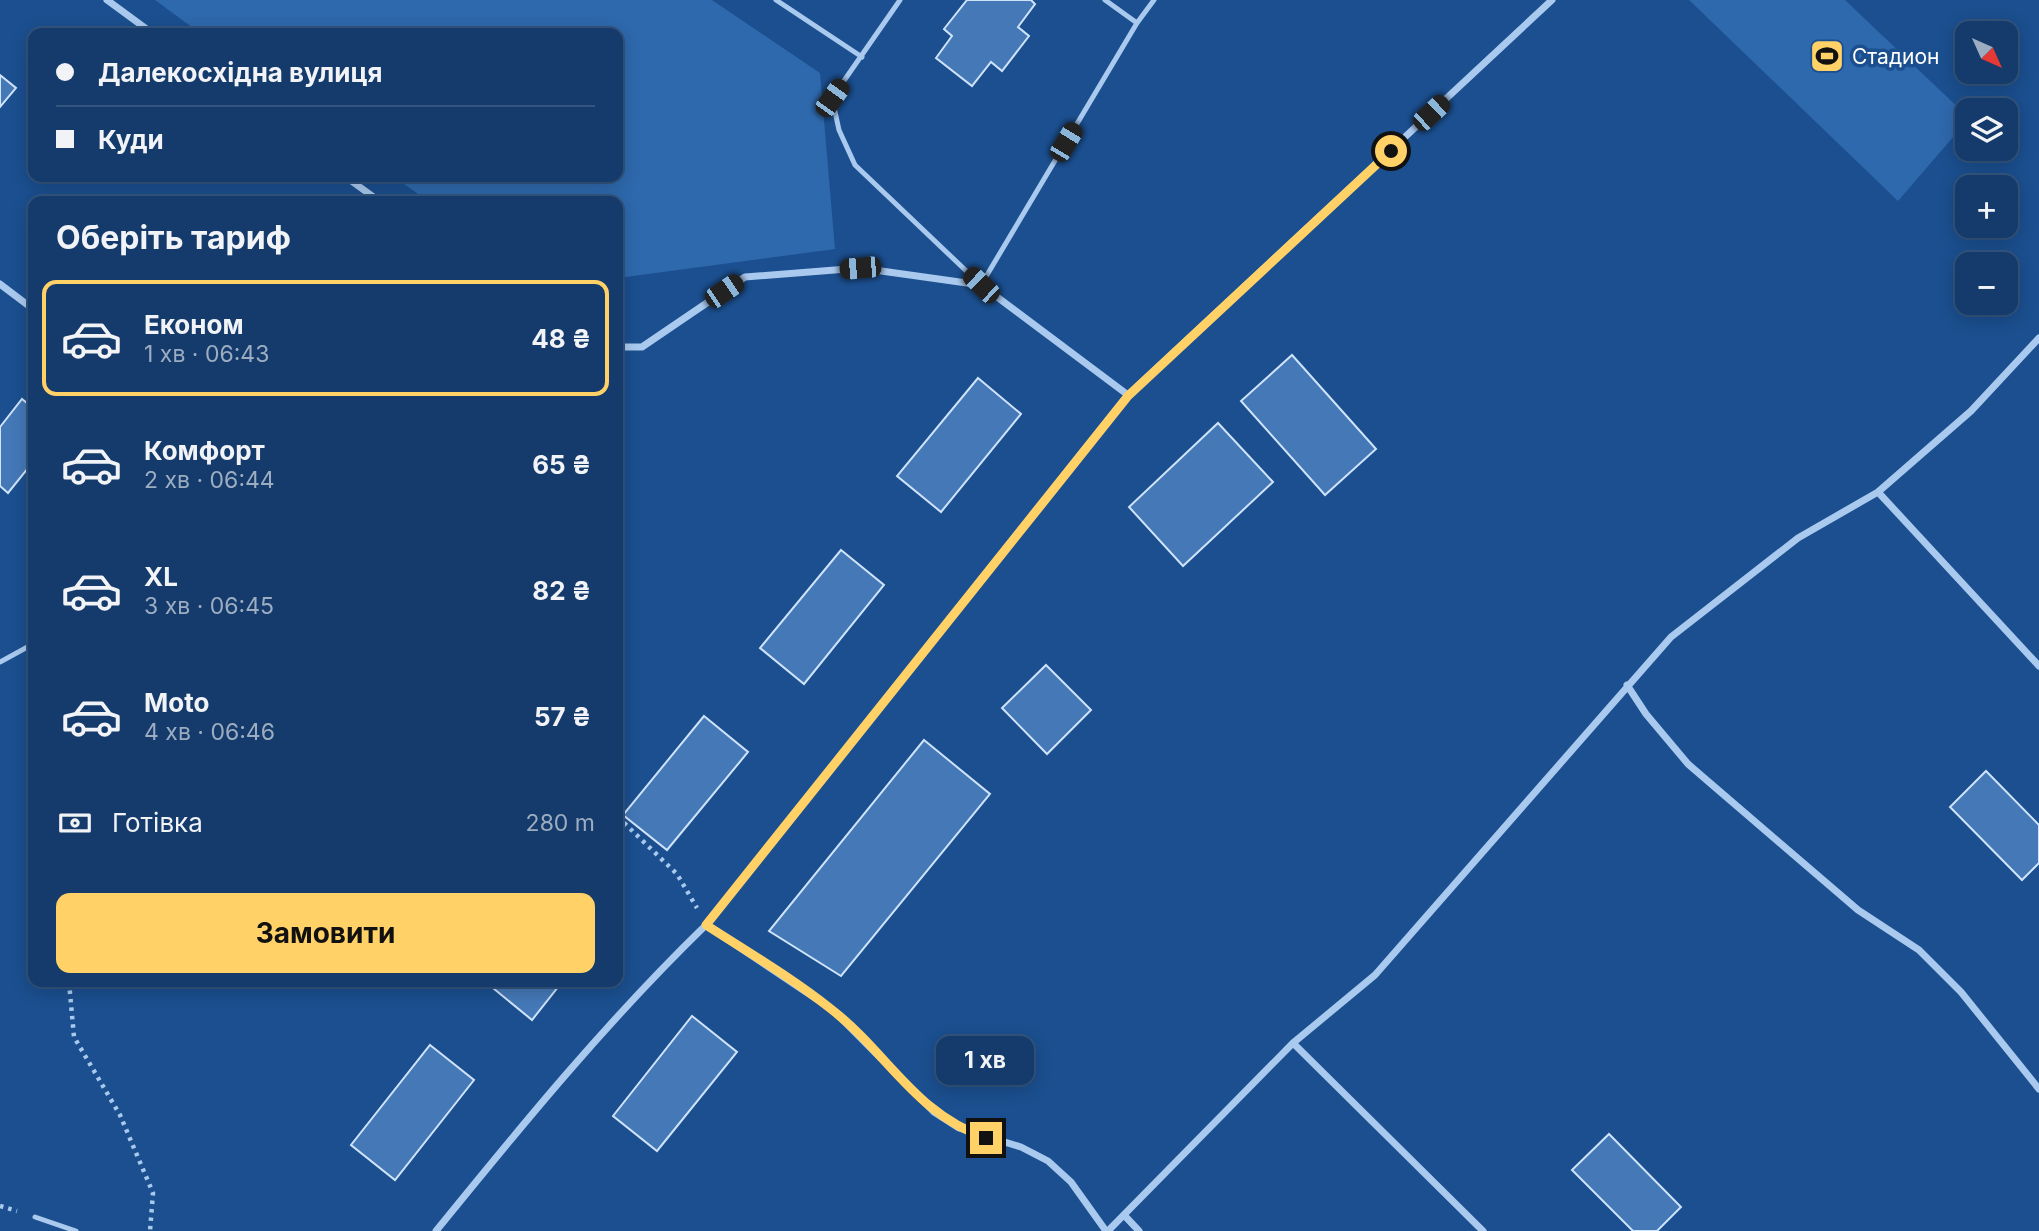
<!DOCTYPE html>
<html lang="uk">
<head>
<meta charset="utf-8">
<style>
	:root { --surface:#143b6b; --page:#214673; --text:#f1f3f6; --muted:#9dadc1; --line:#33557e; --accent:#ffd166 }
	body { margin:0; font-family:Inter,sans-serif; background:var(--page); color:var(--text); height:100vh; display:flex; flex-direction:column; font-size:26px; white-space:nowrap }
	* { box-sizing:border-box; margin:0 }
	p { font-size:23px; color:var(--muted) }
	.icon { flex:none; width:38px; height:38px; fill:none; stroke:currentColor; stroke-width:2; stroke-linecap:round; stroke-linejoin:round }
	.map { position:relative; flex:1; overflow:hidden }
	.side { position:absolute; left:28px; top:196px; width:595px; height:791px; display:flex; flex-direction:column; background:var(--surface); border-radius:14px; box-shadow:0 4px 18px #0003,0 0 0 2px var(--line) }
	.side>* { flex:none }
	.top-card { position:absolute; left:28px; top:28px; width:595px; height:154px; border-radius:14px; box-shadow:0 4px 18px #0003,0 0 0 2px var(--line); display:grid; align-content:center; height:154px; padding:0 28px; background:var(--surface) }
	.needle { width:46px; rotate:135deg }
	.buttons { position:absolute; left:1955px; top:21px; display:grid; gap:14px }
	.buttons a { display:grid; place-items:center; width:63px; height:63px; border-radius:14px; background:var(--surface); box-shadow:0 4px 18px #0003,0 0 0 2px var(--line); font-size:35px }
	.end { position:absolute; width:32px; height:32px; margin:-16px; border:9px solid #ffd166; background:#111; box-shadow:0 0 0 4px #111 }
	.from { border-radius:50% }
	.bubble { position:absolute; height:49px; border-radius:14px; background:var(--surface); box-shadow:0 4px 18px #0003,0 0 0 2px var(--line); font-size:23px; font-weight:700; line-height:49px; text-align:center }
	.car { position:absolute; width:21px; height:42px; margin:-21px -10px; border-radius:9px; box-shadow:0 0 5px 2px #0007; background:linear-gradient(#222 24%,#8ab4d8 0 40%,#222 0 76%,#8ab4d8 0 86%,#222 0) }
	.top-card b { display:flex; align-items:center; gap:24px; height:66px; font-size:26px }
	.top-card b+b { border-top:2px solid var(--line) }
	.top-card i { width:18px; height:18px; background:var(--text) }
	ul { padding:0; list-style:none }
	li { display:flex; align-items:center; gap:21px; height:116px; margin:0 14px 10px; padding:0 14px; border:4px solid transparent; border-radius:14px }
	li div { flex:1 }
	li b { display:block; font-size:26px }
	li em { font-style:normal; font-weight:700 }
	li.on { border-color:var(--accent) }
	li>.icon { width:63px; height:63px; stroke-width:1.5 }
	h2 { padding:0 28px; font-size:32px; line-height:84px }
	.pay { display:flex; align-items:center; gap:18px; height:77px; padding:0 28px; font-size:26px }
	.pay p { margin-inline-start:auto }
	.action { display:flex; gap:14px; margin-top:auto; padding:14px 28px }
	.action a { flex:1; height:80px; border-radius:14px; background:var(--accent); color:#111; font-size:28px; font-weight:700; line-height:80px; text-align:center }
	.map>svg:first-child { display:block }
</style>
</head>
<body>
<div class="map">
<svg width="2039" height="1231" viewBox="0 0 2039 1231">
	<rect width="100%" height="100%" fill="#1b4f8f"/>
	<path fill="#2e69ad" d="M 155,0 L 712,0 L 820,73 L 835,249 L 618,278 L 618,201 L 428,201 L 394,177 L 618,177 L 618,33 L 200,33 Z
		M 1689,0 L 1845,0 L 1967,116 L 1967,121 L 1898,201 Z"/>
	<path fill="#4478b7" stroke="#cfe3fa" stroke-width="2" d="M 967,0 L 1031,0 L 1035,4 L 1018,27 L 1029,36 L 1002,71 L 991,62 L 972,86 L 936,58 L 952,36 L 944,29 Z
		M 0,75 L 16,88 L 0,107 Z
		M 1292,355 L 1376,449 L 1325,495 L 1241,401 Z
		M 978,378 L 1021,414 L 941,512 L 897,476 Z
		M 22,399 L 33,408 L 33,462 L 8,493 L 0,486 L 0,427 Z
		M 1218,423 L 1273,482 L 1183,566 L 1129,507 Z
		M 841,550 L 884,585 L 804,684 L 760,648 Z
		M 1046,665 L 1091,710 L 1047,754 L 1002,708 Z
		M 704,716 L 748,752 L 667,850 L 623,815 Z
		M 924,740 L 990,794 L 841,976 L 769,931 Z
		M 1986,771 L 2039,825 L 2039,863 L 2022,880 L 1950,807 Z
		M 490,982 L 562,982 L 532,1020 L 488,984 Z
		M 692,1016 L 737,1052 L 657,1151 L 613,1116 Z
		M 430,1045 L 474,1080 L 395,1180 L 351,1145 Z
		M 1609,1134 L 1681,1207 L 1657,1231 L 1633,1231 L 1572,1170 Z"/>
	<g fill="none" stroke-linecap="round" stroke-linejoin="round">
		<path stroke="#a9c9ee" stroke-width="4.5" stroke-dasharray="3.5 5" stroke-linecap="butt" d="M 618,817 L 677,874 L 697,908
			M 69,982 L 74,1037 L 120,1115 L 153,1193 L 150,1231
			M 0,1206 L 17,1211"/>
		<path stroke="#a9c9ee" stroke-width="5" d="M 776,0 L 862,57
			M 900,0 L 832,98 L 839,130 L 855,165 L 981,285 L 1137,23 L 1154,0
			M 1105,0 L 1137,23
			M 0,662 L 33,644
			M 35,1217 L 76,1231"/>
		<path stroke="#a9c9ee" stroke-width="7" d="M 107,0 L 152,33
			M 346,177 L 379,201
			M 0,284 L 33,309
			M 618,347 L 642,347 L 745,277 L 860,268 L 981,285 L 1128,395
			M 1878,492 L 2039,666
			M 1627,685 L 1646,714 L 1688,764 L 1858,910 L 1919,950 L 1961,992 L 2039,1089
			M 706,925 L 833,1010 L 934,1112 L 959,1128 L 1021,1147 L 1048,1161 L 1071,1182 L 1106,1231
			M 1293,1043 L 1483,1231
			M 1124,1215 L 1139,1231
			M 436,1231 C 522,1125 608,1020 706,925 L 1128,395 L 1552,0
			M 1108,1231 L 1293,1043 L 1375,975 L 1671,637 L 1798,538 L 1878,492 L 1971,411 L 2039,338"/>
	</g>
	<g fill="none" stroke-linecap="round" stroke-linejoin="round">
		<path stroke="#ffd166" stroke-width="9" d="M 986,1138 C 914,1113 888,1053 831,1009 C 792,978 748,952 706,925 L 1128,396 L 1391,151"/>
	</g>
	<defs>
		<g id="stadium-square" transform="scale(1.75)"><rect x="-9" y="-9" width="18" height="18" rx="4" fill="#ffd166" stroke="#1b4f8f"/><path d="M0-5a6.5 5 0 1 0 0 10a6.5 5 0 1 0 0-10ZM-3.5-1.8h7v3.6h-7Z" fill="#111"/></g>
	</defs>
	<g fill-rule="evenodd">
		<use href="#stadium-square" x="1827" y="56"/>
	</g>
	<g text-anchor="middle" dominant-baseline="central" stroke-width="7" stroke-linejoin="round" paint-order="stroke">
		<g font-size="21" fill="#fff" stroke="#1b4f8f" text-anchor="start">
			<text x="1852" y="56">Стадион</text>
		</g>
	</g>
</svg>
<div class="buttons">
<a><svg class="needle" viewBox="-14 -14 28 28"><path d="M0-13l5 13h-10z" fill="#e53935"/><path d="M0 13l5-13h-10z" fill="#9dadc1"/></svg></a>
<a><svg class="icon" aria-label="layers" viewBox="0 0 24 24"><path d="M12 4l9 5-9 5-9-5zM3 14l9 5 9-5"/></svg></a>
<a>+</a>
<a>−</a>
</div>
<i class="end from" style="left:1391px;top:151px"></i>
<i class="end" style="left:986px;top:1138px"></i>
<div class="bubble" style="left:936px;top:1036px;width:98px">1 хв</div>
<i class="car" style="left:832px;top:98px;rotate:36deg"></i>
<i class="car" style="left:1431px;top:113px;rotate:47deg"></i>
<i class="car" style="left:1066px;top:142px;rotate:31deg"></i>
<i class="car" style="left:860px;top:268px;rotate:265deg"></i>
<i class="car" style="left:981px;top:285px;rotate:314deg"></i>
<i class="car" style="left:724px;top:291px;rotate:56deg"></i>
<div class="top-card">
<b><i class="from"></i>Далекосхідна вулиця</b>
<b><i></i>Куди</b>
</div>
<section class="side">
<h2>Оберіть тариф</h2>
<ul>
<li class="on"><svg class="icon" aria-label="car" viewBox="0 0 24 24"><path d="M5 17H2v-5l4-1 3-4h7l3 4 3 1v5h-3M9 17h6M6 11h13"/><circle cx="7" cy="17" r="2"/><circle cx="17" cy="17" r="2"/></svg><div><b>Економ</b><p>1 хв · 06:43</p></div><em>48 ₴</em></li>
<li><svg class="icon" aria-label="car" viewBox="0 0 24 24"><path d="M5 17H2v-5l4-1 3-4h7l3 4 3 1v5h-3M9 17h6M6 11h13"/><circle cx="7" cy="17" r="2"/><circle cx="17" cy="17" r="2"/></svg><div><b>Комфорт</b><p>2 хв · 06:44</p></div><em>65 ₴</em></li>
<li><svg class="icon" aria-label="car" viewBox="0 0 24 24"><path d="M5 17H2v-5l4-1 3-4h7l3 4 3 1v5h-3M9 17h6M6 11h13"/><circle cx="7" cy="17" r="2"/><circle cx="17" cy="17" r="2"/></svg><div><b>XL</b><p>3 хв · 06:45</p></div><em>82 ₴</em></li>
<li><svg class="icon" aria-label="car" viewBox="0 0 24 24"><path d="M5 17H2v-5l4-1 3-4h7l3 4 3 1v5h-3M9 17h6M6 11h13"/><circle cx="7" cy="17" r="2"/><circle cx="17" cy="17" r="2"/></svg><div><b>Moto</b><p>4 хв · 06:46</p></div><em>57 ₴</em></li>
</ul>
<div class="pay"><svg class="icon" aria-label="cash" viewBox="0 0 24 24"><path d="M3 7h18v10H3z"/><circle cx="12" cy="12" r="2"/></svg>Готівка<p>280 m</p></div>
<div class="action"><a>Замовити</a></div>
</section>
</div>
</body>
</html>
